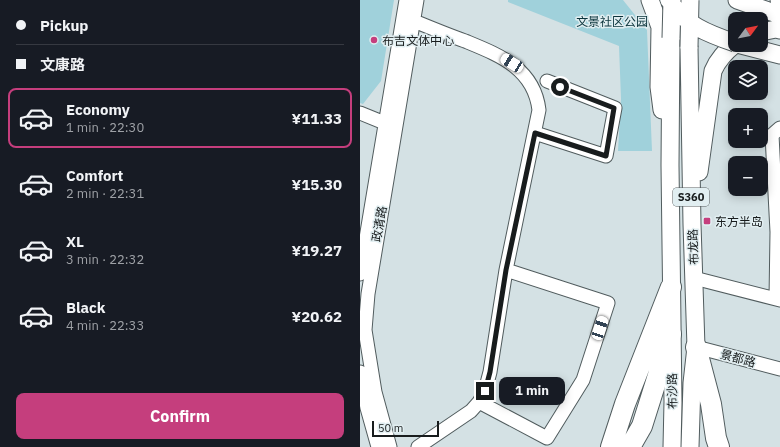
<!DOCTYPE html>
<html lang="en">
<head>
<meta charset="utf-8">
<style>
	:root { --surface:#171b24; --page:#20242c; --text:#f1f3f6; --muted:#9ea1a6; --line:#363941; --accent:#c53e7d }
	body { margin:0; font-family:"IBM Plex Sans","Noto Sans SC",sans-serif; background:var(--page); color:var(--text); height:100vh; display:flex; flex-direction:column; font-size:15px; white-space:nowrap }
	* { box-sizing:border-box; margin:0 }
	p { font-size:13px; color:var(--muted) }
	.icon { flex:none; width:22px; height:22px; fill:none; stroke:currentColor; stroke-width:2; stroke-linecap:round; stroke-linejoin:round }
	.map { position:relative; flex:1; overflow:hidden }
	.details { display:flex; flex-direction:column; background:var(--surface); width:360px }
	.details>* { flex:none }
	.hud { display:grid; align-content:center; height:88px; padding:0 16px; background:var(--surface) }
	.needle { width:26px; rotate:58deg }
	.controls { position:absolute; left:368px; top:12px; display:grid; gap:8px }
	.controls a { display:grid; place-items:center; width:40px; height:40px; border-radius:8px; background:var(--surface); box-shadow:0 2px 10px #0003; font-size:20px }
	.scale { position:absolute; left:12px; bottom:10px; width:67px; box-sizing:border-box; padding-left:4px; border:2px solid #181c1d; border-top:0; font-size:11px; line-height:14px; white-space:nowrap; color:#181c1d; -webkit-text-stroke:3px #e1eef1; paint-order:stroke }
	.end { position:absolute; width:18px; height:18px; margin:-9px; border:5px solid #181c1d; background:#fff; box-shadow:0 0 0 2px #fff }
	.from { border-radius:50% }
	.bubble { position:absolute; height:28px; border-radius:8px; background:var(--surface); box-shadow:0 2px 10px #0003; font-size:13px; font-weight:700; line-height:28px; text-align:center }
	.car { position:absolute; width:12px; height:24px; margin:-12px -6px; border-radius:5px; box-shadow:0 0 3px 1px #0007; background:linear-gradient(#fff 24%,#345 0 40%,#fff 0 76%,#345 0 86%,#fff 0) }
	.hud b { display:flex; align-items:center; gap:14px; height:38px; font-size:15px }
	.hud b+b { border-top:1px solid var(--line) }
	.hud i { width:10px; height:10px; background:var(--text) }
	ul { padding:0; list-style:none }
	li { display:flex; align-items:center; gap:12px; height:60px; margin:0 8px 6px; padding:0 8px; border:2px solid transparent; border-radius:8px }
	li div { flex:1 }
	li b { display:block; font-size:15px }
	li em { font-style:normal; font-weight:700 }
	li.active { border-color:var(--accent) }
	li>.icon { width:36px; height:36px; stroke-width:1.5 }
	.cta { display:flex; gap:8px; margin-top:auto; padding:8px 16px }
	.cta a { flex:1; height:46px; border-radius:8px; background:var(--accent); color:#fff; font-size:16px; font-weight:700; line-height:46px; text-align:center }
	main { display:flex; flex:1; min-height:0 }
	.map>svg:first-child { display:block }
</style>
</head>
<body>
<main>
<section class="details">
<div class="hud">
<b><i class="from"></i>Pickup</b>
<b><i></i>文康路</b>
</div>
<ul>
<li class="active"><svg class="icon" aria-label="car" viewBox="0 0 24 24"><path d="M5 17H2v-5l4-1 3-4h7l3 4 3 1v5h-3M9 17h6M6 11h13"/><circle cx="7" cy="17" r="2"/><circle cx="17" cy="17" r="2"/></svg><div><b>Economy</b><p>1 min · 22:30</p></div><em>¥11.33</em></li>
<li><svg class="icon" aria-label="car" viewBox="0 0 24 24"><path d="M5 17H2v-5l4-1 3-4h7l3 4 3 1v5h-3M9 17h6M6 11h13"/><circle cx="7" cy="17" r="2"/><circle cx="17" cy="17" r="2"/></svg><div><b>Comfort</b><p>2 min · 22:31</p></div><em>¥15.30</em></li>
<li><svg class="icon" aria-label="car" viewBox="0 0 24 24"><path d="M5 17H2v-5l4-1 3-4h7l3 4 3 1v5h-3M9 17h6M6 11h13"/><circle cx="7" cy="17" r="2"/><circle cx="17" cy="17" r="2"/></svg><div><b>XL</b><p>3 min · 22:32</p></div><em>¥19.27</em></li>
<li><svg class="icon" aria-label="car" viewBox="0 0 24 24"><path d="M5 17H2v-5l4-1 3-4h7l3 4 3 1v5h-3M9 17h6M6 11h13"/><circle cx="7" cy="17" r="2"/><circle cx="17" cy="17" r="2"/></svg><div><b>Black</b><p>4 min · 22:33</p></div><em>¥20.62</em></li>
</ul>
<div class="cta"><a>Confirm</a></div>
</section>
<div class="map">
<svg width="420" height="447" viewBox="0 0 420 447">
	<rect width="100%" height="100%" fill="#d4e1e4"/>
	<path fill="#a0d1db" d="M 0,0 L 34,0 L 21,81 L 3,104 L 0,103 Z
		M 148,0 L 263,0 L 287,30 L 292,151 L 258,151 L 261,99 L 259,46 L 148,2 Z"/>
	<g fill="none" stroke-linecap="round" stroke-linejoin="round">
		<g stroke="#515c5e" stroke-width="15">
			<path id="minor" d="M 54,21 C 71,28 88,35 105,41 C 139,55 174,68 179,110 L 146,270 L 130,372 L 125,391 L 119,402 L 111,411 L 58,447
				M 0,113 L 32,126
				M 175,133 L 246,156 L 255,108 L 187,81
				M 417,232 L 412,135 L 420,128
				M 0,274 L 46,0
				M 334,278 L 420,300
				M 416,299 L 417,232 L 420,230
				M 336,347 L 420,369
				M 0,372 L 7,408 L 18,447
				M 119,402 L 187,438 L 223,380 L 248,303 L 146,270
				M 30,447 L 15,392 L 5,330 L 8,294 L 57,0"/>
		</g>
		<g stroke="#515c5e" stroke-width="19">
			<path id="major" d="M 290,0 L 300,27 L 299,87 L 302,110
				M 377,0 L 420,15
				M 419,0 L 420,0
				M 401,32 L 416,29 L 420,30
				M 311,38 L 310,165 L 313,402 L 312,447
				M 381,45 L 420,55
				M 329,47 L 332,224 L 336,347 L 332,383 L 330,447
				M 339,172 L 353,71 C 358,59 365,52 375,44"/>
		</g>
		<g stroke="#515c5e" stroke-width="22">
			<path id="highway" d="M 336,347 L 351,404 L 356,438 L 359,447
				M 251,447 L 265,404 L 311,287
				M 270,447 L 282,426 L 311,334"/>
		</g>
		<use href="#minor" stroke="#fff" stroke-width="13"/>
		<use href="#major" stroke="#fff" stroke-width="17"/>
		<use href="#highway" stroke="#fff" stroke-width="20"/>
		<g stroke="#515c5e" stroke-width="19" stroke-linecap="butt">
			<path id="major-bridge" d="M 309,0 C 324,25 349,34 375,43
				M 311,38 L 312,0
				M 329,47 L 330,0"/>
		</g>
		<use href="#major-bridge" stroke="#fff" stroke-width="17"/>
	</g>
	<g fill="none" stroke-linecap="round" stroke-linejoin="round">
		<path stroke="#181c1d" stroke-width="5" d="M 125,391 L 130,372 L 146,270 L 175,133 L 246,156 L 254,108 L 200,87"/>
	</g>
	<g fill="#c53e7d" stroke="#e1eef1" stroke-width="1.5">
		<circle cx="14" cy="40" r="4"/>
		<rect x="343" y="217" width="8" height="8" rx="2"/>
	</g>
	<g text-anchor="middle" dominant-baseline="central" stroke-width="3" stroke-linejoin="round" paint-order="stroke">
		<rect fill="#e1eef1" stroke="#545b5d" stroke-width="1" x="313" y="188" width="36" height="18" rx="3"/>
		<g font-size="11" font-weight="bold" fill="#181c1d">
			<text x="331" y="197">S360</text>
		</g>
		<g font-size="12" fill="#0a333b" stroke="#e1eef1">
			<text x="252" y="21">文景社区公园</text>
		</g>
		<g font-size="12" fill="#181c1d" stroke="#e1eef1" text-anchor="start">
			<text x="22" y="40">布吉文体中心</text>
			<text x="355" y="221">东方半岛</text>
		</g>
		<g font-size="12" fill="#181c1d" stroke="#e1eef1">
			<text transform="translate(19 224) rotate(-80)">政清路</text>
			<text transform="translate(333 247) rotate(-92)">布龙路</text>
			<text transform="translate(378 358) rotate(15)">景都路</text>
			<text transform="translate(312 391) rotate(-91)">布沙路</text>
		</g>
	</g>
</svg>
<div class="controls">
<a><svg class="needle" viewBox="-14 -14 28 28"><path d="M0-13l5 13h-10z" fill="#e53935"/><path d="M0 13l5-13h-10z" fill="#9ea1a6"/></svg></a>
<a><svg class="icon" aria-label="layers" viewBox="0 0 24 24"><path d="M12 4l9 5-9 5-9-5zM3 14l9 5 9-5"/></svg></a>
<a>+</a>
<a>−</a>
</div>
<div class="scale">50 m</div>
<i class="end from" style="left:200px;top:87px"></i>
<i class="end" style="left:125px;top:391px"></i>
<div class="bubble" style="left:139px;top:377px;width:66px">1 min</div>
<i class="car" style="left:152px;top:63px;rotate:302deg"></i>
<i class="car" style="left:240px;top:328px;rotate:18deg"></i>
</div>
</main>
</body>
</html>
